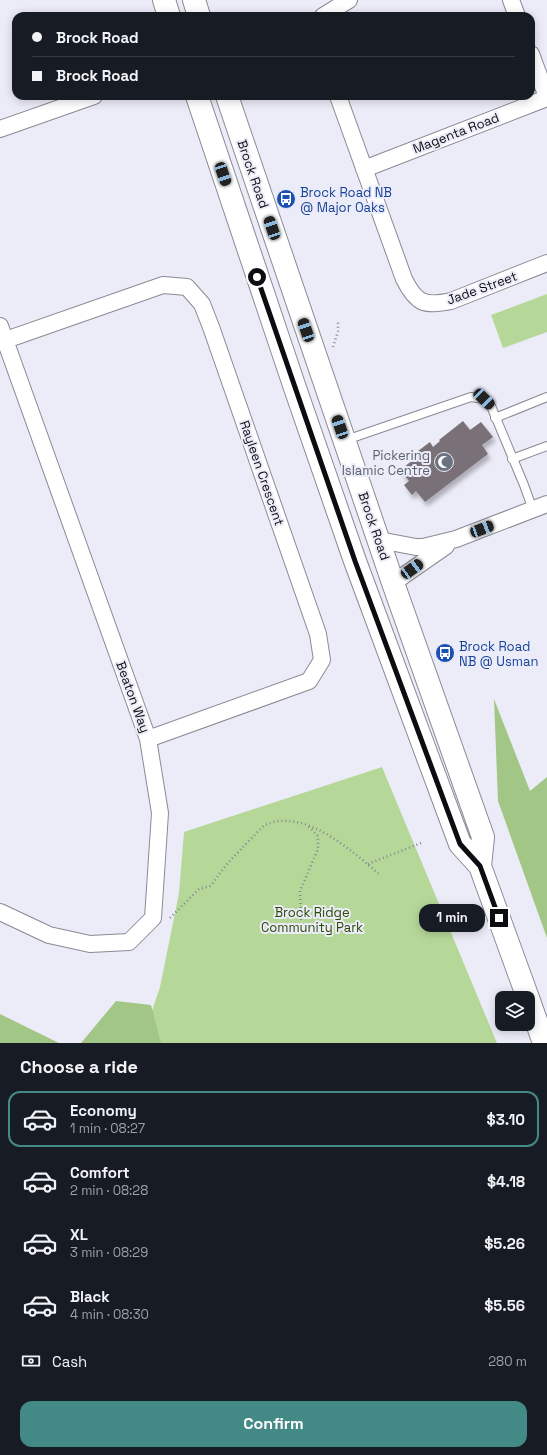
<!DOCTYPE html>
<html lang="en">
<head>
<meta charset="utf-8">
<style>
	:root { --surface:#171b24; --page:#20242c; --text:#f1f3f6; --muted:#9ea1a6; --line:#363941; --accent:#438a86 }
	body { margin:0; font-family:"Space Grotesk",sans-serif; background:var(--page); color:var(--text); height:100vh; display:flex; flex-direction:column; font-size:15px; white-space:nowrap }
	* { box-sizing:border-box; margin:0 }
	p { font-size:13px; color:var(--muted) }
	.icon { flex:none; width:22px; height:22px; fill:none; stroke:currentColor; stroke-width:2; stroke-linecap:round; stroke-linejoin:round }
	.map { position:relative; height:1043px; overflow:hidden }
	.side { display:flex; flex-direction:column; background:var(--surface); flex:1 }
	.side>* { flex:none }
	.hud { position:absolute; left:12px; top:12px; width:523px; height:88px; border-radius:12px; box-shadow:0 2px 10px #0003; display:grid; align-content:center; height:88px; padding:0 20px; background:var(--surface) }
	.tools { position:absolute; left:495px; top:991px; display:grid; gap:8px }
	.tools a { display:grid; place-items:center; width:40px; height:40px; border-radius:8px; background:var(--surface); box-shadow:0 2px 10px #0003; font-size:20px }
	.end { position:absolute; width:18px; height:18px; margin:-9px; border:5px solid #0d0d11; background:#fff; box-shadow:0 0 0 2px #fff }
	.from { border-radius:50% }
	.bubble { position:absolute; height:28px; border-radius:12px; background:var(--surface); box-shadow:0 2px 10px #0003; font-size:13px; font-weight:600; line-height:28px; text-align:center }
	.car { position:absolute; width:12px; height:24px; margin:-12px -6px; border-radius:5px; box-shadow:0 0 3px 1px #0007; background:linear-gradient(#222 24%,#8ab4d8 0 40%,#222 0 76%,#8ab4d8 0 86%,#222 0) }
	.hud b { display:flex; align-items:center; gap:14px; height:38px; font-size:15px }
	.hud b+b { border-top:1px solid var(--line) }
	.hud i { width:10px; height:10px; background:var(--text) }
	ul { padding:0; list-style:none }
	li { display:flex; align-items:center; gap:12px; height:56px; margin:0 8px 6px; padding:0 12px; border:2px solid transparent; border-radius:12px }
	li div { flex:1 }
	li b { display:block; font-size:15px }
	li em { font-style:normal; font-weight:600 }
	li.on { border-color:var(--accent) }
	li>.icon { width:36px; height:36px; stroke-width:1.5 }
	h2 { padding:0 20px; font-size:18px; line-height:48px }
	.pay { display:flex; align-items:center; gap:10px; height:44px; padding:0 20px; font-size:15px }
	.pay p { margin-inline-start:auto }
	.primary-button { display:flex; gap:8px; margin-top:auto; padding:8px 20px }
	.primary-button a { flex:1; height:46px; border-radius:12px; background:var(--accent); color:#fff; font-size:16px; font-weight:600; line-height:46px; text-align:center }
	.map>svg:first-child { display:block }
</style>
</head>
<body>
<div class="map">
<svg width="547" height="1043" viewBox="0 0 547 1043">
	<defs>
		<filter id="shadow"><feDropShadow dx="2.5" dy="4.5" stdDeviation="2" flood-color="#0004"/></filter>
	</defs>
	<rect width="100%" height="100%" fill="#ececf9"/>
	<path fill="#b5d899" d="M 547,294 L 547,332 L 503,348 L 491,315 Z
		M 382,767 L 497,1043 L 141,1043 L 160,987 L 179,893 L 184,832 Z"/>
	<path fill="#a2c685" d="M 494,699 L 530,791 L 547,777 L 547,938 L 498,801 Z
		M 116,1001 L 151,1005 L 161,1043 L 81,1043 Z
		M 0,1014 L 59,1043 L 0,1043 Z"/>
	<path fill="#797078" filter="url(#shadow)" d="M 463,421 L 470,430 L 481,422 L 493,437 L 482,445 L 488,454 L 425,502 L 416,491 L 412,495 L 404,485 L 409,481 L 400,470 L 421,454 L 418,451 L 430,442 L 433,447 L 440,441 L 439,440 Z"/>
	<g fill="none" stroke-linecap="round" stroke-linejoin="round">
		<g stroke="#8a8a95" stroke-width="10">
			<path id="lane" d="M 495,418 L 547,397
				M 346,440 L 471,397 L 484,399 L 491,406 L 524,485 L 533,510
				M 512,459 L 547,446"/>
		</g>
		<g stroke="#8a8a95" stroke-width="18">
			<path id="street" d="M 511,0 L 517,16
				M 323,16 L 349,0
				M 531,54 L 547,97
				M 338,96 L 404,279 C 416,303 424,307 451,301 L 547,263
				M 0,129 L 94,96
				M 364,169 L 547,98
				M 0,326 L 148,739 L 160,813 L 153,918 L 129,942 L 90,944 L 49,935 L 0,912
				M 0,342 L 163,285 L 187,287 L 202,304 L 211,327 L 318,634 L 322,660 L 309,681 L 148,739
				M 379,540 L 416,547 L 423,547 L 456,539 L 547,504
				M 393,583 L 446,546"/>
		</g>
		<g stroke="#8a8a95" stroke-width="24">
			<path id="secondary" d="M 164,0 L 169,16
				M 194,0 L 199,16
				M 197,96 L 295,388 L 355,561 L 460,844 L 480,866 L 528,998
				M 227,96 L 393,583 L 483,837 L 480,866
				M 528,998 L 544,1043"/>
		</g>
		<path stroke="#878790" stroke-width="2.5" stroke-dasharray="1 3" stroke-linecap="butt" d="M 333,347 L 338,331 L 338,321
			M 368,864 L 421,843
			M 170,918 L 199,889 L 211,886 C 224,866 235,855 252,838 C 256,834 261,828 265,825 C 304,807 352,851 379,874
			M 301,920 L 300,891 L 318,849 L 318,836 L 308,826"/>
		<use href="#lane" stroke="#fff" stroke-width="8"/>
		<use href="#street" stroke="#fff" stroke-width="16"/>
		<use href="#secondary" stroke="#fff" stroke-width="22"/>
	</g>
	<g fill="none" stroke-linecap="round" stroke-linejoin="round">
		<path stroke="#0d0d11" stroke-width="5" d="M 257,277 L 355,561 L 460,844 L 480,866 L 499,918"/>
	</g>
	<defs>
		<g id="bus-disc" transform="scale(1)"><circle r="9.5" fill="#1a4fb4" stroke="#ececf9"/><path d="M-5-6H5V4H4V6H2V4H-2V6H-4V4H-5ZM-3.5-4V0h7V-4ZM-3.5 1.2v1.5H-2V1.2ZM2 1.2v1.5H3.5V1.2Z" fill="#fff"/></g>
		<g id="mosque-disc" transform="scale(1)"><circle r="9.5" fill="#6b7280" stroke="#ececf9"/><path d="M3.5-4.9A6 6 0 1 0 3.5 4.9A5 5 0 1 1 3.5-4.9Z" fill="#fff"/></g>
	</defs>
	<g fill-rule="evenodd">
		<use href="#bus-disc" x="286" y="199"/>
		<use href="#mosque-disc" x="444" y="462"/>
		<use href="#bus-disc" x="445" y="653"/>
	</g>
	<g text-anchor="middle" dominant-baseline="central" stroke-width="4" stroke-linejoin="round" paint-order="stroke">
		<g font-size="13" fill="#0d0d11" stroke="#ececf9">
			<text transform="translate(456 133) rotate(-21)">Magenta Road</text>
			<text transform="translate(253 174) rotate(71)">Brock Road</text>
			<text transform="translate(482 288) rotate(-20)">Jade Street</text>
			<text transform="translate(262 473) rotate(71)">Rayleen Crescent</text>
			<text transform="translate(374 526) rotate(71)">Brock Road</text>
			<text transform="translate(133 697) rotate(70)">Beaton Way</text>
		</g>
		<g font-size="13" fill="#164399" stroke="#ececf9" text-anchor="start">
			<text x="300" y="192">Brock Road NB<tspan x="300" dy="15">@ Major Oaks</tspan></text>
			<text x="459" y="646">Brock Road<tspan x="459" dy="15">NB @ Usman</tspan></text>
		</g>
		<g font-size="13" fill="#5b616d" stroke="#ececf9" text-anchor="end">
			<text x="430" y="455">Pickering<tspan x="430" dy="15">Islamic Centre</tspan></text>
		</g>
		<g font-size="13" fill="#2a4902" stroke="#ececf9">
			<text x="312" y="912">Brock Ridge<tspan x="312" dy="15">Community Park</tspan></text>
		</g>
	</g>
</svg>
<div class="tools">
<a><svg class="icon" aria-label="layers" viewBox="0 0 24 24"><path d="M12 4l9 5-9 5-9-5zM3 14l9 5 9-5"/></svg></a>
</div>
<i class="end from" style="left:257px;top:277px"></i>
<i class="end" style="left:499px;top:918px"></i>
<div class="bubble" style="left:419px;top:904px;width:66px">1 min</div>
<i class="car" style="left:223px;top:174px;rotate:161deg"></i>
<i class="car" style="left:272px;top:228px;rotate:341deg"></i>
<i class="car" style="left:306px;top:330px;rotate:341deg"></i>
<i class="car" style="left:484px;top:399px;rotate:134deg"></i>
<i class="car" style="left:340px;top:427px;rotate:341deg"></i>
<i class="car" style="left:482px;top:529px;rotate:69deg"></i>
<i class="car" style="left:412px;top:569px;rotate:54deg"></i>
<div class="hud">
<b><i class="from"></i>Brock Road</b>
<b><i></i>Brock Road</b>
</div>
</div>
<section class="side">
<h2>Choose a ride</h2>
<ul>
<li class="on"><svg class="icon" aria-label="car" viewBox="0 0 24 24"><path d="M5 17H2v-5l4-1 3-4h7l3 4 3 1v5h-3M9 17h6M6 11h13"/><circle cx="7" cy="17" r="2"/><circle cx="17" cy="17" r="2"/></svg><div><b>Economy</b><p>1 min · 08:27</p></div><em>$3.10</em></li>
<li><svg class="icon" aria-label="car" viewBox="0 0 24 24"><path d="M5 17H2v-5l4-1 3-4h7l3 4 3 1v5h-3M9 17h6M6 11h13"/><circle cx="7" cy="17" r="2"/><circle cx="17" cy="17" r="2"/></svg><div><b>Comfort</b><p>2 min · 08:28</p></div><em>$4.18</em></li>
<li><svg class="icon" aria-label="car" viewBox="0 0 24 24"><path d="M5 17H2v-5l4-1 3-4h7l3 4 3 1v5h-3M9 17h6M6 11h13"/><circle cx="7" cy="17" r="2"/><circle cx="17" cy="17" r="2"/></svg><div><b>XL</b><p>3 min · 08:29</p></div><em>$5.26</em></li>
<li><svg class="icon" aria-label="car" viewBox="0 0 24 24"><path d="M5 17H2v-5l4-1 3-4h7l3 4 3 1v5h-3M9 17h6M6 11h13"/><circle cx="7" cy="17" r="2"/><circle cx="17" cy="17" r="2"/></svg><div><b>Black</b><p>4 min · 08:30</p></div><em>$5.56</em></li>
</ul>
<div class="pay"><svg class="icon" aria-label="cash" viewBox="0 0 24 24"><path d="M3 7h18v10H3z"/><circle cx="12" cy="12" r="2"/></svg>Cash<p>280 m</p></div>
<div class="primary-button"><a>Confirm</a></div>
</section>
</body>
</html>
